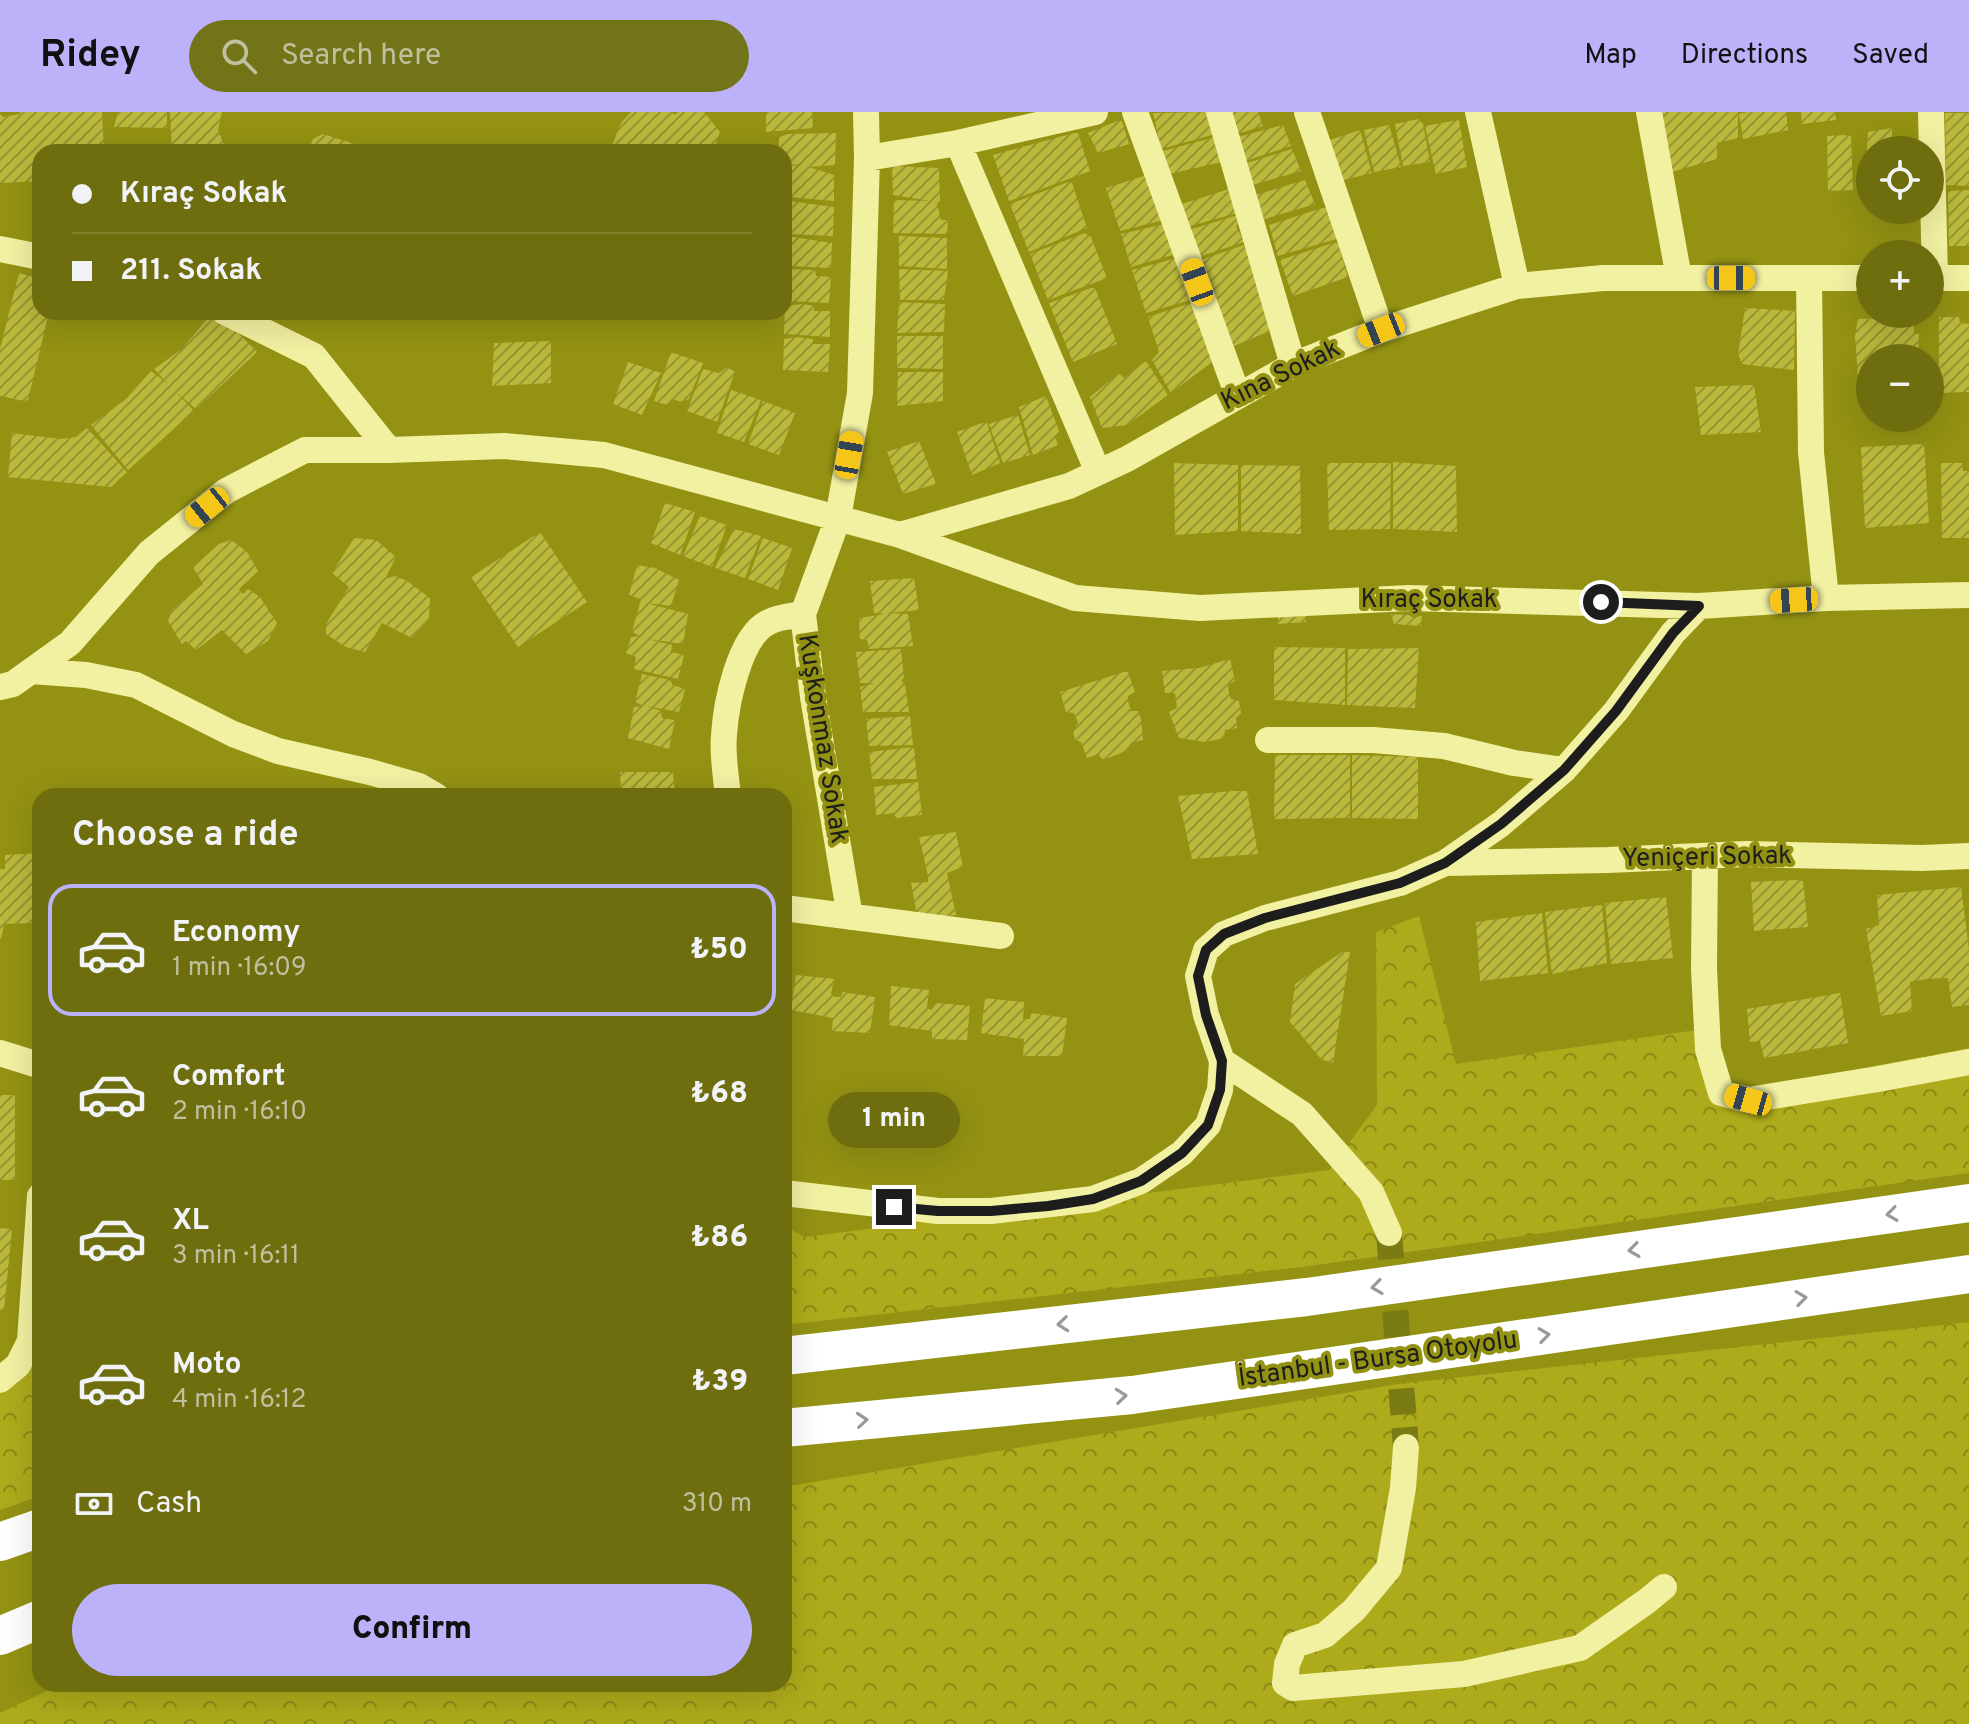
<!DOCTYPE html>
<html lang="en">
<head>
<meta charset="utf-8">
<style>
	:root { --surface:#6e6e0e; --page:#737317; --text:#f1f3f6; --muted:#bfc09e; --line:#80812e; --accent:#bbb2fa }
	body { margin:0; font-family:Overpass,sans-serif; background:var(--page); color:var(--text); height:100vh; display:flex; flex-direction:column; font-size:30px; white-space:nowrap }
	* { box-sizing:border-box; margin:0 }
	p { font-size:26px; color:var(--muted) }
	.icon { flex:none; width:44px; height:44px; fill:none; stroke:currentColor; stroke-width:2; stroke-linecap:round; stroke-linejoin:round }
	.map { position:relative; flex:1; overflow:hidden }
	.side { position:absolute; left:32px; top:676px; width:760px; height:904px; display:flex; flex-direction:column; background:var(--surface); border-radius:24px; box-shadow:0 8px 32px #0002 }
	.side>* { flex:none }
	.top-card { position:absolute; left:32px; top:32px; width:760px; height:176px; border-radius:24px; box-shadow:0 8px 32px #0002; display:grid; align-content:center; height:176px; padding:0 40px; background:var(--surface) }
	.fabs { position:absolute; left:1856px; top:24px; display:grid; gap:16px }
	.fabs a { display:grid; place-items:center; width:88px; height:88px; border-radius:50%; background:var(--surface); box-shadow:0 8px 32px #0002; font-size:40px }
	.end { position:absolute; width:36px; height:36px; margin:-18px; border:10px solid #1d1d1d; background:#fff; box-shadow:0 0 0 4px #fff }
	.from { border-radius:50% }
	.bubble { position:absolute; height:56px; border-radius:28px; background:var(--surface); box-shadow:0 8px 32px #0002; font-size:26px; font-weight:800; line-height:56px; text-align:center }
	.car { position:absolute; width:24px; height:48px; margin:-24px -12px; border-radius:10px; box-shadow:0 0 6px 2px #0007; background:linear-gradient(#f5c518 24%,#345 0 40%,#f5c518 0 76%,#345 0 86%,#f5c518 0) }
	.top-card b { display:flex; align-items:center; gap:28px; height:76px; font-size:30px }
	.top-card b+b { border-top:2px solid var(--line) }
	.top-card i { width:20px; height:20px; background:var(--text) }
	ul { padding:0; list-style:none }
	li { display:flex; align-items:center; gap:24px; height:132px; margin:0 16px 12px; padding:0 24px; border:4px solid transparent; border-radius:24px }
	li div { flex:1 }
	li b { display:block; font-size:30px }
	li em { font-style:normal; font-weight:800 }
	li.current { border-color:var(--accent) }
	li>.icon { width:72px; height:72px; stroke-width:1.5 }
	h2 { padding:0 40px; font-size:36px; line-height:96px }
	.pay { display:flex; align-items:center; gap:20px; height:88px; padding:0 40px; font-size:30px }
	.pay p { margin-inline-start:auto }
	.cta { display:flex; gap:16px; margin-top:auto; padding:16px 40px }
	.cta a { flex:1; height:92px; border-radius:48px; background:var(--accent); color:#111; font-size:32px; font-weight:800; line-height:92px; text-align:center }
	header { display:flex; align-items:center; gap:48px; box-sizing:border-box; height:112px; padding:0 40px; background:var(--accent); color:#111 }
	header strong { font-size:38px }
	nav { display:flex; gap:44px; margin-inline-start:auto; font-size:28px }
	.search { width:560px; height:72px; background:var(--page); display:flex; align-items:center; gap:20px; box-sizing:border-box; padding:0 28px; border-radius:44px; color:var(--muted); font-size:30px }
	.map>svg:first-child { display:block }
</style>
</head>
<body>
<header>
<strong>Ridey</strong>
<div class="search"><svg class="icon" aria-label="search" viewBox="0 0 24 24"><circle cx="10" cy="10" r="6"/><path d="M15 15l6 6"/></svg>Search here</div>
<nav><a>Map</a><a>Directions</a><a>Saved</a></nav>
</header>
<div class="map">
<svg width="1969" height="1612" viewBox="0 0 1969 1612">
	<defs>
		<pattern id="forest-crowns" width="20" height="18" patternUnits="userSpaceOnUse" patternTransform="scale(2)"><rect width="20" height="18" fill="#adaa1b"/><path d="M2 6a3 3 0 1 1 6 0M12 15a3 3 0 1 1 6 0" fill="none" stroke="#8c8a17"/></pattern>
		<pattern id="building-hatch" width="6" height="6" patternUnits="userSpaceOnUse" patternTransform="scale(2)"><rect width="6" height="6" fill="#bbb93c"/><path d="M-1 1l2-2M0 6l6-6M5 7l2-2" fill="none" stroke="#979632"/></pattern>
	</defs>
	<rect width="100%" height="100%" fill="#939213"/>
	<path fill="url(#forest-crowns)" d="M 1419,804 L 1456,952 L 1697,918 L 1731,996 L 1864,956 L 1969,936 L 1969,1061 L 1302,1155 L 784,1213 L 784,1114 L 805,1125 L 1329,1058 L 1377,993 L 1376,820 Z
		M 1969,1210 L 1969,1612 L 0,1612 L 0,1601 L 62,1572 L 784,1572 L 784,1375 L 1398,1272 Z
		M 40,1244 L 40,1384 L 0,1398 L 0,1252 Z"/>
	<path fill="url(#building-hatch)" d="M 20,0 L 102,0 L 104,40 L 40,40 L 40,69 L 0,71 L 0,2 L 3,5 L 20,2 Z
		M 118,0 L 167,0 L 167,16 L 114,15 Z
		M 170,0 L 222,0 L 218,18 L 226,38 L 172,40 Z
		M 631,0 L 671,0 L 675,3 L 678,0 L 704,0 L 720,20 L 713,40 L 675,40 L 667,34 L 661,40 L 613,40 L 611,36 L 621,11 Z
		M 766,0 L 812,0 L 813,16 L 766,20 Z
		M 1207,0 L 1212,23 L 1161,37 L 1153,1 Z
		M 1231,0 L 1258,0 L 1263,14 L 1237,22 Z
		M 1658,0 L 1738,0 L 1738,26 L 1717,31 L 1717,47 L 1668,61 Z
		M 1747,0 L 1786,0 L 1788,18 L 1743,27 L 1739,2 Z
		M 1801,0 L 1835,0 L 1836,8 L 1802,12 Z
		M 1945,1 L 1969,1 L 1969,74 L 1946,73 Z
		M 1418,7 L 1423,12 L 1430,50 L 1403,54 L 1395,12 Z
		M 1459,8 L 1467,55 L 1436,62 L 1425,14 Z
		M 1117,9 L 1122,9 L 1129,32 L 1098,41 L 1088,21 Z
		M 1283,13 L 1291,34 L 1245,49 L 1238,25 Z
		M 1389,13 L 1401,55 L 1374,60 L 1364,18 Z
		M 1892,16 L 1892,38 L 1867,38 L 1868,20 Z
		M 1360,18 L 1372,61 L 1343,68 L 1327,29 Z
		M 836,21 L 835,53 L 809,55 L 834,63 L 834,89 L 789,85 L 789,54 L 802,53 L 784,52 L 784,40 L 779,40 L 779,25 L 788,22 Z
		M 1074,21 L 1078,21 L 1090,59 L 1009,89 L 993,43 Z
		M 323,22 L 377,39 L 377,40 L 308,40 L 313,27 Z
		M 1844,23 L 1851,24 L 1853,78 L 1828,79 L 1827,24 Z
		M 1215,25 L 1222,50 L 1164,63 L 1159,40 Z
		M 1292,37 L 1301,59 L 1252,73 L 1247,51 Z
		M 892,54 L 939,56 L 940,89 L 937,91 L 941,108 L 948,108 L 947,122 L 893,121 L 894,88 L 930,89 L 893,83 Z
		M 1144,64 L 1149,64 L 1164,108 L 1120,119 L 1106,76 Z
		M 1305,68 L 1315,92 L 1262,108 L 1256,83 Z
		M 1068,70 L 1072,71 L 1087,116 L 1029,140 L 1010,92 Z
		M 1229,77 L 1237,101 L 1187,115 L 1179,93 Z
		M 1969,78 L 1969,134 L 1949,134 L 1948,79 Z
		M 789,89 L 834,95 L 833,124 L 788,122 Z
		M 1322,96 L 1327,96 L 1337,127 L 1278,144 L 1269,113 Z
		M 1238,103 L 1242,108 L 1236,114 L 1244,130 L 1198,145 L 1189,118 Z
		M 1164,112 L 1176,142 L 1131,155 L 1121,122 Z
		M 1085,121 L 1091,125 L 1107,166 L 1048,188 L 1030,142 Z
		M 787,124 L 832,131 L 831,156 L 786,154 Z
		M 899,124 L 947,126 L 947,157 L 899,154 Z
		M 1333,131 L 1338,131 L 1348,165 L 1293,184 L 1280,148 Z
		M 1244,133 L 1279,215 L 1234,234 L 1198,149 Z
		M 1177,146 L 1190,188 L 1146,201 L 1132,158 Z
		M 786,157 L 815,158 L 816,164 L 831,165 L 829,191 L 785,189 Z
		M 899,157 L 948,159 L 944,188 L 900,188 Z
		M 19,161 L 40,167 L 40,200 L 49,200 L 28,288 L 24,289 L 0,284 L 0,237 Z
		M 1091,176 L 1095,176 L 1117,232 L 1073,250 L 1049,191 Z
		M 899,190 L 945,192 L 944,220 L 897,221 Z
		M 803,192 L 814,194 L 814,199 L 830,199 L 830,225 L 784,222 L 785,194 Z
		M 1188,192 L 1192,192 L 1212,250 L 1171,281 L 1152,248 L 1159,240 L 1148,205 Z
		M 1745,196 L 1795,199 L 1794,258 L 1742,252 L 1738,242 Z
		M 1913,205 L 1914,222 L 1919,222 L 1918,246 L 1870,246 L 1870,279 L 1859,280 L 1855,224 L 1858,207 Z
		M 1939,205 L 1959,205 L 1960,211 L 1969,212 L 1969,280 L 1939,281 Z
		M 208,206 L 228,211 L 257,240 L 196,297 L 175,279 L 194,299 L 128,358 L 91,313 L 126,287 L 151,259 L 168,272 L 154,257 L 182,237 Z
		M 897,224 L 943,224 L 943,257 L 897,256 Z
		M 796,225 L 813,227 L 813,232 L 830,232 L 828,260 L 783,258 L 784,227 Z
		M 551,229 L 551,271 L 492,274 L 494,231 Z
		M 671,240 L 703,251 L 689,287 L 682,290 L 672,287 L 667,293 L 654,289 Z
		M 1146,249 L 1168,283 L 1127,313 L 1102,316 L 1090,285 L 1119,261 L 1124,266 Z
		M 628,250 L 661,261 L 642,303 L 613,292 Z
		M 727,255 L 735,260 L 717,310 L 687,299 L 703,257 L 719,261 Z
		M 898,260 L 943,260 L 943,289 L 897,294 Z
		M 1754,273 L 1761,320 L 1701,323 L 1695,275 Z
		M 731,278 L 761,288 L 744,330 L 717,321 Z
		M 1046,284 L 1059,319 L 1055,325 L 1058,333 L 1033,343 L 1019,295 Z
		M 763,289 L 795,301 L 779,343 L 748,332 Z
		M 1018,303 L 1030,343 L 1003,351 L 989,312 Z
		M 982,311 L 987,311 L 1000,351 L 972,363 L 957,320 Z
		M 87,316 L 127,360 L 111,375 L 8,365 L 12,321 L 61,327 L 76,325 Z
		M 919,329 L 936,372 L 903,382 L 887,340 Z
		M 1924,332 L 1929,411 L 1865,416 L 1861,335 Z
		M 1393,350 L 1456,354 L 1457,420 L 1393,417 Z
		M 1174,351 L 1238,353 L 1238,419 L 1175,423 Z
		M 1327,351 L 1391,351 L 1390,417 L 1329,418 Z
		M 1941,351 L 1962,351 L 1963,359 L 1969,359 L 1969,426 L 1942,426 Z
		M 1241,353 L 1300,354 L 1301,422 L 1241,419 Z
		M 665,391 L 695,400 L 680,443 L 651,431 Z
		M 700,404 L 727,413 L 712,455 L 683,444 Z
		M 734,417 L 761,424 L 745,466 L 715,456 Z
		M 540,420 L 587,490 L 518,535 L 471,465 Z
		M 354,426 L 376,428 L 396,445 L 385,467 L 395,464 L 407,469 L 430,486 L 429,507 L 412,526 L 382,511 L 365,540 L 346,535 L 326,522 L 326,512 L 349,475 L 332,461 Z
		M 763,426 L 792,436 L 778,478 L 748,467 Z
		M 231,428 L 247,440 L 258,459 L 239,477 L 243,482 L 248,477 L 260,485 L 277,511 L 268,529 L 246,542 L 222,518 L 196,538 L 186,529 L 182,532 L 168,509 L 172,498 L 203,472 L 193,455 L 219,432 Z
		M 637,453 L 655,456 L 679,468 L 671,494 L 646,491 L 688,502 L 683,532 L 647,527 L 672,533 L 671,540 L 684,543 L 678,567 L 634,557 L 636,545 L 626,541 L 631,525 L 640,524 L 632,520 L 641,487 L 629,483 Z
		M 914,466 L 919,498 L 887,501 L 908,502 L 913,534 L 869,537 L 867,528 L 860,527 L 859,506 L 885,502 L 874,501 L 870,469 Z
		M 1278,500 L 1306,503 L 1306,510 L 1278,512 Z
		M 1391,502 L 1422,504 L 1421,514 L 1394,512 Z
		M 1274,535 L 1345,536 L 1345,593 L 1274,588 Z
		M 1419,536 L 1415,596 L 1347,593 L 1348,537 Z
		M 901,537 L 904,566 L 901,568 L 905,573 L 909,600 L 863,600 L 860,575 L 875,571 L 860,571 L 856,540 Z
		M 1230,547 L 1235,569 L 1228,572 L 1229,582 L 1231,587 L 1239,589 L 1241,601 L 1236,606 L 1237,616 L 1225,618 L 1224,626 L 1205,630 L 1179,626 L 1169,600 L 1177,596 L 1175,581 L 1165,581 L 1162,559 L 1199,556 Z
		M 1124,560 L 1128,560 L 1135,580 L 1128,584 L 1128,589 L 1131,599 L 1138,599 L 1141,607 L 1143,628 L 1131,631 L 1127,639 L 1108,646 L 1102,647 L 1098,642 L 1087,646 L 1081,630 L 1075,628 L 1073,619 L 1078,611 L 1074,601 L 1066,600 L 1060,580 Z
		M 642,562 L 670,568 L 673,573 L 685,577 L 679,600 L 646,594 L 661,599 L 662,606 L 675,608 L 669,637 L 628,626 L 634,595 L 644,594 L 635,590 Z
		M 910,604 L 913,633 L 869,634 L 866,607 Z
		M 914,635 L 917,667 L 872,667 L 869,640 Z
		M 1275,643 L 1350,643 L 1350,706 L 1274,707 Z
		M 1352,643 L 1418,645 L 1418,707 L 1352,706 Z
		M 620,660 L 673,660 L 675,684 L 629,684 L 629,682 L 621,680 Z
		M 918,670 L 922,703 L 896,706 L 894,701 L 876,703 L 874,675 Z
		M 1232,679 L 1247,679 L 1258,742 L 1192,747 L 1178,684 Z
		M 956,720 L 963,755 L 947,761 L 956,803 L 918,808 L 911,771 L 928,770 L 928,764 L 919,725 Z
		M 40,741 L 40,804 L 35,811 L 4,812 L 1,827 L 0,827 L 0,757 L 5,757 L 5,743 Z
		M 1796,768 L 1803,769 L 1808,815 L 1754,819 L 1751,770 Z
		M 1961,775 L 1969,837 L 1969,893 L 1952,895 L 1948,866 L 1927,867 L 1910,870 L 1912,899 L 1881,904 L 1866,817 L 1879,813 L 1877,783 Z
		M 1666,785 L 1673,846 L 1611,852 L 1605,791 Z
		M 1602,793 L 1607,851 L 1552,862 L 1545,800 Z
		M 1542,801 L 1548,861 L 1480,869 L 1476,810 Z
		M 1342,840 L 1350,840 L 1333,951 L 1321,947 L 1290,910 L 1295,872 Z
		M 796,863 L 834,867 L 831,882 L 835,885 L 841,885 L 843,880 L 875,885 L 870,921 L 832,919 L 833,906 L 791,898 Z
		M 891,874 L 929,878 L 927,895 L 931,898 L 937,891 L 970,894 L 967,928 L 932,927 L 932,919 L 889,913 Z
		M 1840,881 L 1848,931 L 1764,946 L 1760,929 L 1750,930 L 1747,897 Z
		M 985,886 L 1024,890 L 1023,907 L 1030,907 L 1031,901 L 1067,906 L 1062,944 L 1023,944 L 1024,927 L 981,921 Z
		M 0,983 L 15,983 L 15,1068 L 0,1068 Z
		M 0,1116 L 12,1117 L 4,1198 L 0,1198 Z"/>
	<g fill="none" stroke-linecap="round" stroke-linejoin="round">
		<path stroke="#7b7b15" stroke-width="26" stroke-dasharray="26 13" stroke-linecap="butt" d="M 1389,1121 L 1406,1335"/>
		<path stroke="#f2f0a1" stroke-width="26" d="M 1135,0 L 1238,284
			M 1219,0 L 1293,253
			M 1307,0 L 1381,218
			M 1478,0 L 1517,174
			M 1649,0 L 1679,166
			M 1931,0 L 1935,166
			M 958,31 L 1098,360
			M 867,46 L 958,31 L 1095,0
			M 0,137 L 40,145
			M 1809,166 L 1811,340 L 1826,486
			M 1930,166 L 1969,166
			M 225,200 L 314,244 L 389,338
			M 900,423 L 1069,374 L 1127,347 L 1293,253 L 1381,218 L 1517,174 L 1603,166 L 1870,166
			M 31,559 L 86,563 L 136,573 L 233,622 L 278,639 L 370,660 L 419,674 L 436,684
			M 0,575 L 13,572 L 70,531 L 149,441 L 226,379 L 305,338 L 389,338 L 504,334 L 604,343 L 900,423 L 1075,486 L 1200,496 L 1409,486 L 1699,494 L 1826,486 L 1969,483
			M 1268,628 L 1373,628 L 1444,634 L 1514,651 L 1564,658
			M 728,684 C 726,664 722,642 724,623 C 726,592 739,526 767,511 C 777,505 792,504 803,502
			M 1705,744 L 1704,857 L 1708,937 L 1721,981 L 1748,988 L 1878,967 L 1969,950
			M 1445,751 L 1608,748 L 1746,742 L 1922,746 L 1969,744
			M 784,796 L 1001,824
			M 850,805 L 813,585 L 803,502 L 838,406 L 860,281 L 867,46 L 866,0
			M 0,941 L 35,952 L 40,952
			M 1222,949 L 1302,1002 L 1371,1080 L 1389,1121
			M 784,1081 L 938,1099 L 991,1099 L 1093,1087 L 1141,1069 L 1182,1041 L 1208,1013 L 1220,978 L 1222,949 L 1206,903 L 1198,864 L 1206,838 L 1224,822 L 1265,806 L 1400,771 L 1445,751 L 1501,712 L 1564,658 L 1616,599 L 1673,521 L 1699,494
			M 0,1268 L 18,1253 L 30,1229 L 40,1084
			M 1406,1335 L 1403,1376 L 1389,1456 L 1354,1498 L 1325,1523 L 1295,1533 L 1287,1552 L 1285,1571 L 1293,1576 L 1464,1562 L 1580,1536 L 1647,1489 L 1664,1475"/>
		<path stroke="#fff" stroke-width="38" d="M 784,1244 L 1307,1185 L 1969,1091
			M 784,1316 L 1132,1283 L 1969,1162
			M 0,1430 L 40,1416
			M 0,1524 L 40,1507"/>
	</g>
	<defs><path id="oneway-chevron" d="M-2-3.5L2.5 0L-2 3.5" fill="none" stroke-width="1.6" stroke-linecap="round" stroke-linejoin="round" transform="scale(2)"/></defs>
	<g stroke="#999">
		<use href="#oneway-chevron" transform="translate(1892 1102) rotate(172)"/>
		<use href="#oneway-chevron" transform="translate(1634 1138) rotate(172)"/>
		<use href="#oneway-chevron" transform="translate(1377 1175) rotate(172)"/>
		<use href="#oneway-chevron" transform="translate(1801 1186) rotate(-8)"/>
		<use href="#oneway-chevron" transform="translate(1063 1212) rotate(174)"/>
		<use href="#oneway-chevron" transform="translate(1544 1223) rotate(-8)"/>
		<use href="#oneway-chevron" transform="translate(1121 1284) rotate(-6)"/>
		<use href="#oneway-chevron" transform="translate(862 1308) rotate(-5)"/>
	</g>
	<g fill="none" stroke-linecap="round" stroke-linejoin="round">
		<path stroke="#1d1d1d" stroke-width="10" d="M 894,1095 L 938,1099 L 991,1099 L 1048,1094 L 1093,1087 L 1141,1069 L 1182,1041 L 1208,1013 L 1220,978 L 1222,949 L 1206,903 L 1198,864 L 1206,838 L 1224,822 L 1265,806 L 1400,771 L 1445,751 L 1501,712 L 1564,658 L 1616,599 L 1673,521 L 1699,494 L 1601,490"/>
	</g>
	<g text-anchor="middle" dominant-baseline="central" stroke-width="8" stroke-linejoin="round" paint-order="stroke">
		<g font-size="26" fill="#1d1d1d" stroke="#939213">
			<text transform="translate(1281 264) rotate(-26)">Kına Sokak</text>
			<text x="1429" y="488">Kıraç Sokak</text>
			<text transform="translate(822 627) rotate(81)">Kuşkonmaz Sokak</text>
			<text transform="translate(1707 746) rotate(-1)">Yeniçeri Sokak</text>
			<text transform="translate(1378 1248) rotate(-8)">İstanbul - Bursa Otoyolu</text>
		</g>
	</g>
</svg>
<div class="fabs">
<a><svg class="icon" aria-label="locate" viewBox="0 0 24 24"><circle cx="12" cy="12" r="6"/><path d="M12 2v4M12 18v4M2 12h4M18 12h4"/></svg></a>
<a>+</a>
<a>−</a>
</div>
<i class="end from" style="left:1601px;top:490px"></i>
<i class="end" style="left:894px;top:1095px"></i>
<div class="bubble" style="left:828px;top:980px;width:132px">1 min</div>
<i class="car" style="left:1731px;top:166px;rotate:90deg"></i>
<i class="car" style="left:1197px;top:170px;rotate:340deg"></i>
<i class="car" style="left:1381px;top:218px;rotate:248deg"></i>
<i class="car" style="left:849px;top:343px;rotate:10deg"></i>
<i class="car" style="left:207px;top:395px;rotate:231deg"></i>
<i class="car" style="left:1794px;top:488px;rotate:266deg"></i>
<i class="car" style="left:1748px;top:988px;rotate:286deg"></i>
<div class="top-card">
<b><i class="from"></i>Kıraç Sokak</b>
<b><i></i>211. Sokak</b>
</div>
<section class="side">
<h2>Choose a ride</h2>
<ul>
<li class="current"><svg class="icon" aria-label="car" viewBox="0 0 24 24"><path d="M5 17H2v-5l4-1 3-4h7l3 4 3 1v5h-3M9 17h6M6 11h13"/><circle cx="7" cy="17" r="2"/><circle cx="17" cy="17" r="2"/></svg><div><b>Economy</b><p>1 min · 16:09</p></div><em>₺50</em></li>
<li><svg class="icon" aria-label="car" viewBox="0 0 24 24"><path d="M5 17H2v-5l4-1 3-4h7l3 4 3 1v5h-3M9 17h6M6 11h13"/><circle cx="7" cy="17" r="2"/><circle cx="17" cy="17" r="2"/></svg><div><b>Comfort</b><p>2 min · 16:10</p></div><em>₺68</em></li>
<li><svg class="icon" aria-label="car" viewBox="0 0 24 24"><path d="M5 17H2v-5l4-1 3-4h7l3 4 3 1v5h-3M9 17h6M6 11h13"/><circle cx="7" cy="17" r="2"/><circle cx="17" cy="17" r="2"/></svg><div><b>XL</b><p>3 min · 16:11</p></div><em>₺86</em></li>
<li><svg class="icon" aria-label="car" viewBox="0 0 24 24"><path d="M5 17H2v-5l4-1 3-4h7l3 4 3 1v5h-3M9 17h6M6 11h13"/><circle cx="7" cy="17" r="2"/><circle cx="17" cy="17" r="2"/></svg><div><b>Moto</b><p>4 min · 16:12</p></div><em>₺39</em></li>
</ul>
<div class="pay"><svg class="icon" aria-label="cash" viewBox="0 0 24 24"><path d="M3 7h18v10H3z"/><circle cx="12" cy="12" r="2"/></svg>Cash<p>310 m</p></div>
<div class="cta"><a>Confirm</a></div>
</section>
</div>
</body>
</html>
